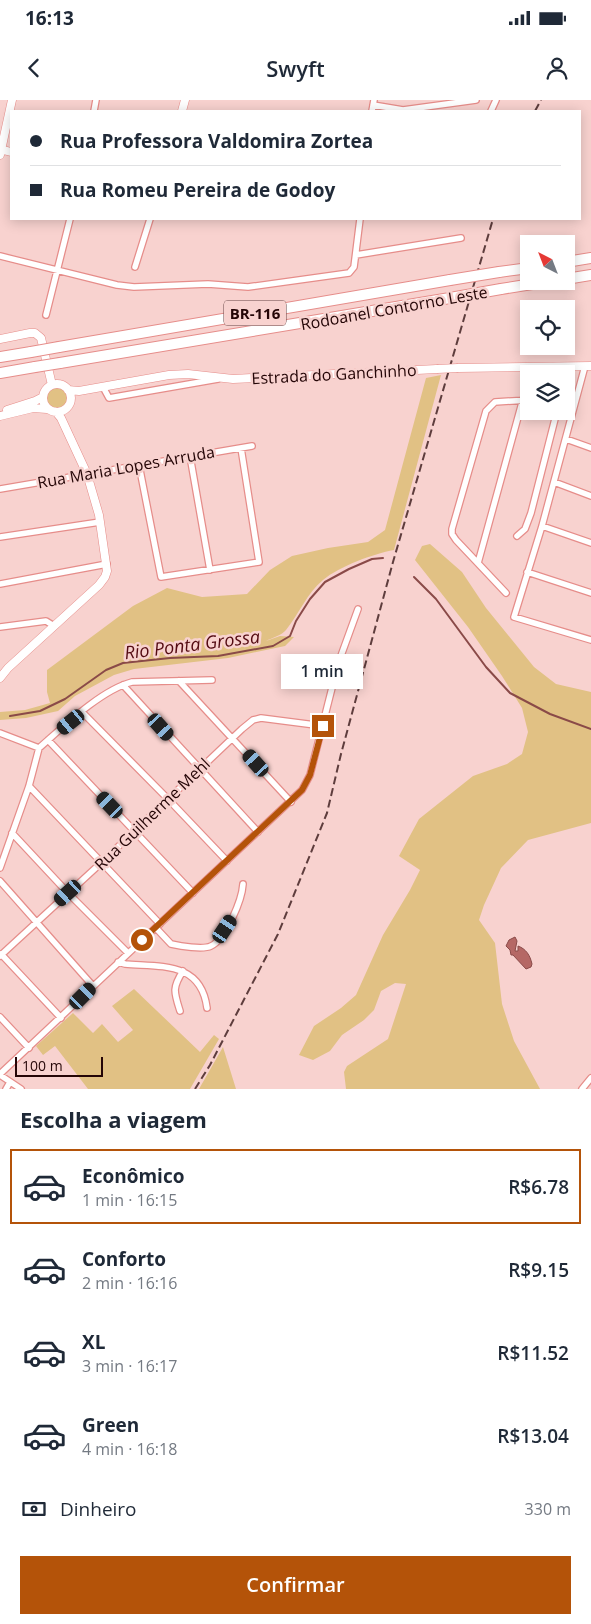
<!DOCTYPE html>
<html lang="pt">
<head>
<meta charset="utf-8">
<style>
	:root { --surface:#fff; --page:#f2f2f3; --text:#1f2937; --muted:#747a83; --line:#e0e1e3; --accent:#b45309 }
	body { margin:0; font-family:"Open Sans",sans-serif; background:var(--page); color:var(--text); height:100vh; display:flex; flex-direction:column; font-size:19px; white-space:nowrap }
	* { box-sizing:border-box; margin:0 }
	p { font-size:16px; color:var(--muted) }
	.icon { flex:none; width:28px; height:28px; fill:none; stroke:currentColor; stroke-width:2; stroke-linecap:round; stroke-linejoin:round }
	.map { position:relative; height:989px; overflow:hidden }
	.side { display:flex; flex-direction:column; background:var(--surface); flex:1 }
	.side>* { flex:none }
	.top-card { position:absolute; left:10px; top:10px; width:571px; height:110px; border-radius:0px; box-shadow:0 2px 12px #0003; display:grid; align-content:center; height:110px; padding:0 20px; background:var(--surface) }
	.needle { width:32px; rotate:318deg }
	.fabs { position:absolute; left:520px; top:135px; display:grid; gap:10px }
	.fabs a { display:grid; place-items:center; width:55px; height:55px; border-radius:0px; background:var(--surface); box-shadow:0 2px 12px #0003; font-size:25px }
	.scale { position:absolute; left:15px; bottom:12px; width:88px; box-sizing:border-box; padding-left:5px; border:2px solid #240506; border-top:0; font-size:14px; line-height:18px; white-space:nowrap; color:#240506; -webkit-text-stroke:4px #f8d2cf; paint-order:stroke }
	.end { position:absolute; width:22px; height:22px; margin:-11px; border:6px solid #b45309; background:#fff; box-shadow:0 0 0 2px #fff }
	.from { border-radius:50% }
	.bubble { position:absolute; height:35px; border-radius:0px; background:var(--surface); box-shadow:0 2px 12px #0003; font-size:16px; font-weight:600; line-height:35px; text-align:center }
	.car { position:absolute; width:15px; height:30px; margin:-15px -8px; border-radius:6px; box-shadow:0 0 4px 1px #0007; background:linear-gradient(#222 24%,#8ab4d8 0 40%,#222 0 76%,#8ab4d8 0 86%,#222 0) }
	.top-card b { display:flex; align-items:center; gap:18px; height:48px; font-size:19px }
	.top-card b+b { border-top:1px solid var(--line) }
	.top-card i { width:12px; height:12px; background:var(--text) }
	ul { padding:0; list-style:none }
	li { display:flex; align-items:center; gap:15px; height:75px; margin:0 10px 8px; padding:0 10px; border:2px solid transparent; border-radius:0px }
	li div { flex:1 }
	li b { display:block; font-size:19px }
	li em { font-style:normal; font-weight:600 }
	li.on { border-color:var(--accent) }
	li>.icon { width:45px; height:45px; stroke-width:1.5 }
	h2 { padding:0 20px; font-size:22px; line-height:60px }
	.pay { display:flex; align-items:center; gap:12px; height:55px; padding:0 20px; font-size:19px }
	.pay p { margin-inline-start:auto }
	.button { display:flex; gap:10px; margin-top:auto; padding:10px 20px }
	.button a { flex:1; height:58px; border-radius:0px; background:var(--accent); color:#fff; font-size:20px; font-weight:600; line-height:58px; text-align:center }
	.status { display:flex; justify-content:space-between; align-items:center; height:35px; padding:0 25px; background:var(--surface); direction:ltr }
	.status svg { height:14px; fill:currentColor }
	header { display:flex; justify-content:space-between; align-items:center; height:65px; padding:0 20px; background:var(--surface); font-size:22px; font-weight:600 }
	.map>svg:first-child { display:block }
</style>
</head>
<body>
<div class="status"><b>16:13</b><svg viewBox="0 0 49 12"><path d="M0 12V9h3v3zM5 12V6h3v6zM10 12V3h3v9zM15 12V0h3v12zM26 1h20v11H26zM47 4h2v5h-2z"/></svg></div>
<header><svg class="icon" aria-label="back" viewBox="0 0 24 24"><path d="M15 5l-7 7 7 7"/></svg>Swyft<svg class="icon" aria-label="person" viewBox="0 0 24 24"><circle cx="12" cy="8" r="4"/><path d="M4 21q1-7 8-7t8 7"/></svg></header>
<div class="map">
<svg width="591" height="989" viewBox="0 0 591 989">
	<rect width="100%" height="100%" fill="#f8d2cf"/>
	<path fill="#e1c184" d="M 441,275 L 394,450 C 373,454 340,466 323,480 C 307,493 299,514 286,530 C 282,535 272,538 266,541 L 280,536 L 294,537 L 285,546 L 228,558 L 134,569 L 114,575 L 75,596 L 58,611 L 26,618 L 0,620 L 0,612 L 25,610 L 50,603 L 47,592 L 47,570 L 133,506 L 167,488 L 202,497 L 247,494 L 270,470 L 292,456 L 328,448 L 368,442 L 385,430 L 426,278 Z
		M46 298a11 11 0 1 1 22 0a11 11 0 1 1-22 0Z
		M 430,444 L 462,472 L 486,508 L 534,567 L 556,584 L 591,592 L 591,723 L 528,740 L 501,768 L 484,805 L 479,820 L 495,843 L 502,904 L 514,941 L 540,989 L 346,989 L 344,972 L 347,966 L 388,939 L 406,884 L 395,883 L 381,891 L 374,910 L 364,920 L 342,935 L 330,951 L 313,960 L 299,955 L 314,926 L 341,908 L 356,895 L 383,835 L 410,790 L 420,770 L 399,756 L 419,719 L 473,676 L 507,664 L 522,654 L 528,632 L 522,608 L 502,576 L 468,527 L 415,460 L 422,446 Z
		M 134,889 L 200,952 L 214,935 L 219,939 L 190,989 L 88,989 L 55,946 L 43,955 L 36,946 L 73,913 L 93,933 L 102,924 L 118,942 L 133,930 L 112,906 Z
		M 223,947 L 236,989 L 199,989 Z"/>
	<path fill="#b56865" stroke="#8a4a48" d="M 515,837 L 517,841 L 515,851 L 518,851 L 518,846 C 526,849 530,855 532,864 L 531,867 L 526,869 L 513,855 L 511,855 L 510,850 L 506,846 L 509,840 Z"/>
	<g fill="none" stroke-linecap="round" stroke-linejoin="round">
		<path stroke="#8a4a48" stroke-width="2" d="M 414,477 L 436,499 L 486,567 L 510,593 L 550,614 L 591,629
			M 10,616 L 40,611 L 65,599 L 106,570 L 123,563 L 170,558 L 218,556 L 273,546 L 290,536 L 296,521 L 310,499 L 325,482 L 349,469 L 372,459 L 383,458"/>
		<g stroke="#e68d8a" stroke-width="8">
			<path id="street" d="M 373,5 L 403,10 L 476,0
				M 94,11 L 96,0
				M 372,11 L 374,0
				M 491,11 L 496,0
				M 356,155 L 461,138
				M 0,156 L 117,185 L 134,187 L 208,184 L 248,187 L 349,173 L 354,167 L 360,119
				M 135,167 L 150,119
				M 46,215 L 70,119
				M 585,266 L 542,426 L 514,517 L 591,540
				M 553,274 L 554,266
				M 103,287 L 109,298 L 218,279
				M 566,339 L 591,348
				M 190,356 L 210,470
				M 139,365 L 161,477 L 259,462 L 241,348
				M 554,382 L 591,396
				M 0,389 L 252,346
				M 542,426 L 591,443
				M 517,436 L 525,429 L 531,413 L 557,311
				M 0,437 L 100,422
				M 478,463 L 523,299
				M 527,472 L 591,493
				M 0,484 L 107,464
				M 506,493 L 456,440 L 452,434 L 452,429 L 486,311 L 495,302 L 529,300
				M 0,527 L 46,521 L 54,526
				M 179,581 L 291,702
				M 123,585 L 258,732
				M 82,612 L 168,699 L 227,761
				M 0,633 L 39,648 C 63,627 101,590 132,582 L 212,580
				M 48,640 L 193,793
				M 29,686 L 160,824
				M 12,733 L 68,793 L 128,853
				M 0,768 L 29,686 L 39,648
				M 0,781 L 93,886
				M 156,828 L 171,844 C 180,846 203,850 211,846 C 226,839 242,800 243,784
				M 1,854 L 61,918
				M 0,856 L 101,763 L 242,629 L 253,620 L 261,618 L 323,626
				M 118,862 L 125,864 C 160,867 201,861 207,908
				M 180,911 C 174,892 172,888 183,871
				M 0,917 L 29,948
				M 0,974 L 302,690 L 310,675 L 338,564 L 358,509
				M 0,975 L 21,989
				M 6,989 L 10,982
				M 582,989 L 591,978"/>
		</g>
		<g stroke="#e68d8a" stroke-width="9">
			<path id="secondary" d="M 182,11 L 185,0
				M 0,49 L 11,52
				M 0,55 L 12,0
				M 0,239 L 30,233 L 35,233 L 41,238 L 52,285
				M 458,268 L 591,266
				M43 298a14 14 0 1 1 28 0a14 14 0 1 1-28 0Z
				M 68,290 L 79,291 L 169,275 L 188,274 L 233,279 L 437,269
				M 7,310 L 35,301 L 43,297
				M 0,316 L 33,308 L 47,309
				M 0,578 L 8,568 L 99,485 L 105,477 L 107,471 L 99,415 L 87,374 L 61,318 L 56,312"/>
		</g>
		<g stroke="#e68d8a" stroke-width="12">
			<path id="highway" d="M 566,162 L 591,158
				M 499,172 L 529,168
				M 566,179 L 591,175
				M 501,189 L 551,181
				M 59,247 L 450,180
				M 0,257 L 31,252
				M 60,263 L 450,198
				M 0,273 L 35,267"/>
		</g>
		<use href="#street" stroke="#fff" stroke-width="5.5"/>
		<use href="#secondary" stroke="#fff" stroke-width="8"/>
		<use href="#highway" stroke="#fff" stroke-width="10"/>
		<path stroke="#5e3d3d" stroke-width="2" stroke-dasharray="8 4" stroke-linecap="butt" d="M 535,11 L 541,0
			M 195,989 L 210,965 L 278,834 L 327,713 L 341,654 L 393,462 L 493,119"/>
		<g stroke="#e68d8a" stroke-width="9" stroke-linecap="butt">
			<path id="secondary-bridge" d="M 437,269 L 458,268"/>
		</g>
		<g stroke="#e68d8a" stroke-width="12" stroke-linecap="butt">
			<path id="highway-bridge" d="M 450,180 L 499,172
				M 450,198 L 501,189
				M 31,252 L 59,247
				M 35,267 L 60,263"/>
		</g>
		<use href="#secondary-bridge" stroke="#fff" stroke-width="8"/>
		<use href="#highway-bridge" stroke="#fff" stroke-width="10"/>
	</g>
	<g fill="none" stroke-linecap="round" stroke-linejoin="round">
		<path stroke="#b45309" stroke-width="6" d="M 142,840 L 302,690 L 310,675 L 323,626"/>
	</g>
	<g text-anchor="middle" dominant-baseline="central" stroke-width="5" stroke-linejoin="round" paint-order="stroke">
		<rect fill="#f8d2cf" stroke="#644242" stroke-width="1" x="224" y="200.5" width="62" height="25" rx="4"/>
		<g font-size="15" font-weight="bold" fill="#240506">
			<text x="255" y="213">BR-116</text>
		</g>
		<g font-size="16" fill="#240506" stroke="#f8d2cf">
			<text transform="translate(394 208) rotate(-10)">Rodoanel Contorno Leste</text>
			<text transform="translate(334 274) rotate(-3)">Estrada do Ganchinho</text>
			<text transform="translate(126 367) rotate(-10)">Rua Maria Lopes Arruda</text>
			<text transform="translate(152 714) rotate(-44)">Rua Guilherme Mehl</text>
		</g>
		<g font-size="18" font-style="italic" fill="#530a11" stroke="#f8d2cf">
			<text transform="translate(192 544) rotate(-7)">Rio Ponta Grossa</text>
		</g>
	</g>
</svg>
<div class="fabs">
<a><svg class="needle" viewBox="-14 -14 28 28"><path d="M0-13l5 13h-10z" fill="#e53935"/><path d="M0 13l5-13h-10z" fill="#747a83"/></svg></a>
<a><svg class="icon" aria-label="locate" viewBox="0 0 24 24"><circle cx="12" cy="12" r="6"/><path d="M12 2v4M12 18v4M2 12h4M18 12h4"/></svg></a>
<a><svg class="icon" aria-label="layers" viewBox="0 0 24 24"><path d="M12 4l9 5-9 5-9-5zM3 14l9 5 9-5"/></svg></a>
</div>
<div class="scale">100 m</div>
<i class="end from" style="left:142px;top:840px"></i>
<i class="end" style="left:323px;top:626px"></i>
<div class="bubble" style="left:281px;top:554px;width:82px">1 min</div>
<i class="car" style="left:71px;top:622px;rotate:231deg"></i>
<i class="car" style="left:161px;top:627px;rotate:138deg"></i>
<i class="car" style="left:256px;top:663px;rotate:318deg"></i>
<i class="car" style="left:110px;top:705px;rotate:316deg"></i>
<i class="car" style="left:68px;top:793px;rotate:228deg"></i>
<i class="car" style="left:225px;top:829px;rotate:34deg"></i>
<i class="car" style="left:83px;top:896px;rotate:45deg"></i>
<div class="top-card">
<b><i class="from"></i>Rua Professora Valdomira Zortea</b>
<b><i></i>Rua Romeu Pereira de Godoy</b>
</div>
</div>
<section class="side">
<h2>Escolha a viagem</h2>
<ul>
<li class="on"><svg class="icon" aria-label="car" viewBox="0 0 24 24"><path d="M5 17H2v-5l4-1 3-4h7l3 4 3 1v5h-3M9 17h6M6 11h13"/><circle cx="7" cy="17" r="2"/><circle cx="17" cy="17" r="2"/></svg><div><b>Econômico</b><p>1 min · 16:15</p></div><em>R$6.78</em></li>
<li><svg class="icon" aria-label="car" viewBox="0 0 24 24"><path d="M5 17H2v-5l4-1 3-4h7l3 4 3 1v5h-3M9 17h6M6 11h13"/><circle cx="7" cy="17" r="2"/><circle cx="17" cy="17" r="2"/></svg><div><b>Conforto</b><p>2 min · 16:16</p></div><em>R$9.15</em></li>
<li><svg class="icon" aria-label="car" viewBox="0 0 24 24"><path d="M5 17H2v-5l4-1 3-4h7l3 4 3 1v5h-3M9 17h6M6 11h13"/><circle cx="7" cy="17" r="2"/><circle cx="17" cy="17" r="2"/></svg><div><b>XL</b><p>3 min · 16:17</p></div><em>R$11.52</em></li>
<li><svg class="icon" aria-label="car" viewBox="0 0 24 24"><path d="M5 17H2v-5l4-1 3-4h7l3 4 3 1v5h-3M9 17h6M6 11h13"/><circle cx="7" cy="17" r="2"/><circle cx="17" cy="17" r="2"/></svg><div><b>Green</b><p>4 min · 16:18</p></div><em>R$13.04</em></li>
</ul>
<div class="pay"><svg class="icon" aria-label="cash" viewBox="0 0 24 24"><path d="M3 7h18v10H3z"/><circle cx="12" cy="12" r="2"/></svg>Dinheiro<p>330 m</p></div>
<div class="button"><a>Confirmar</a></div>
</section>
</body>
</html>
